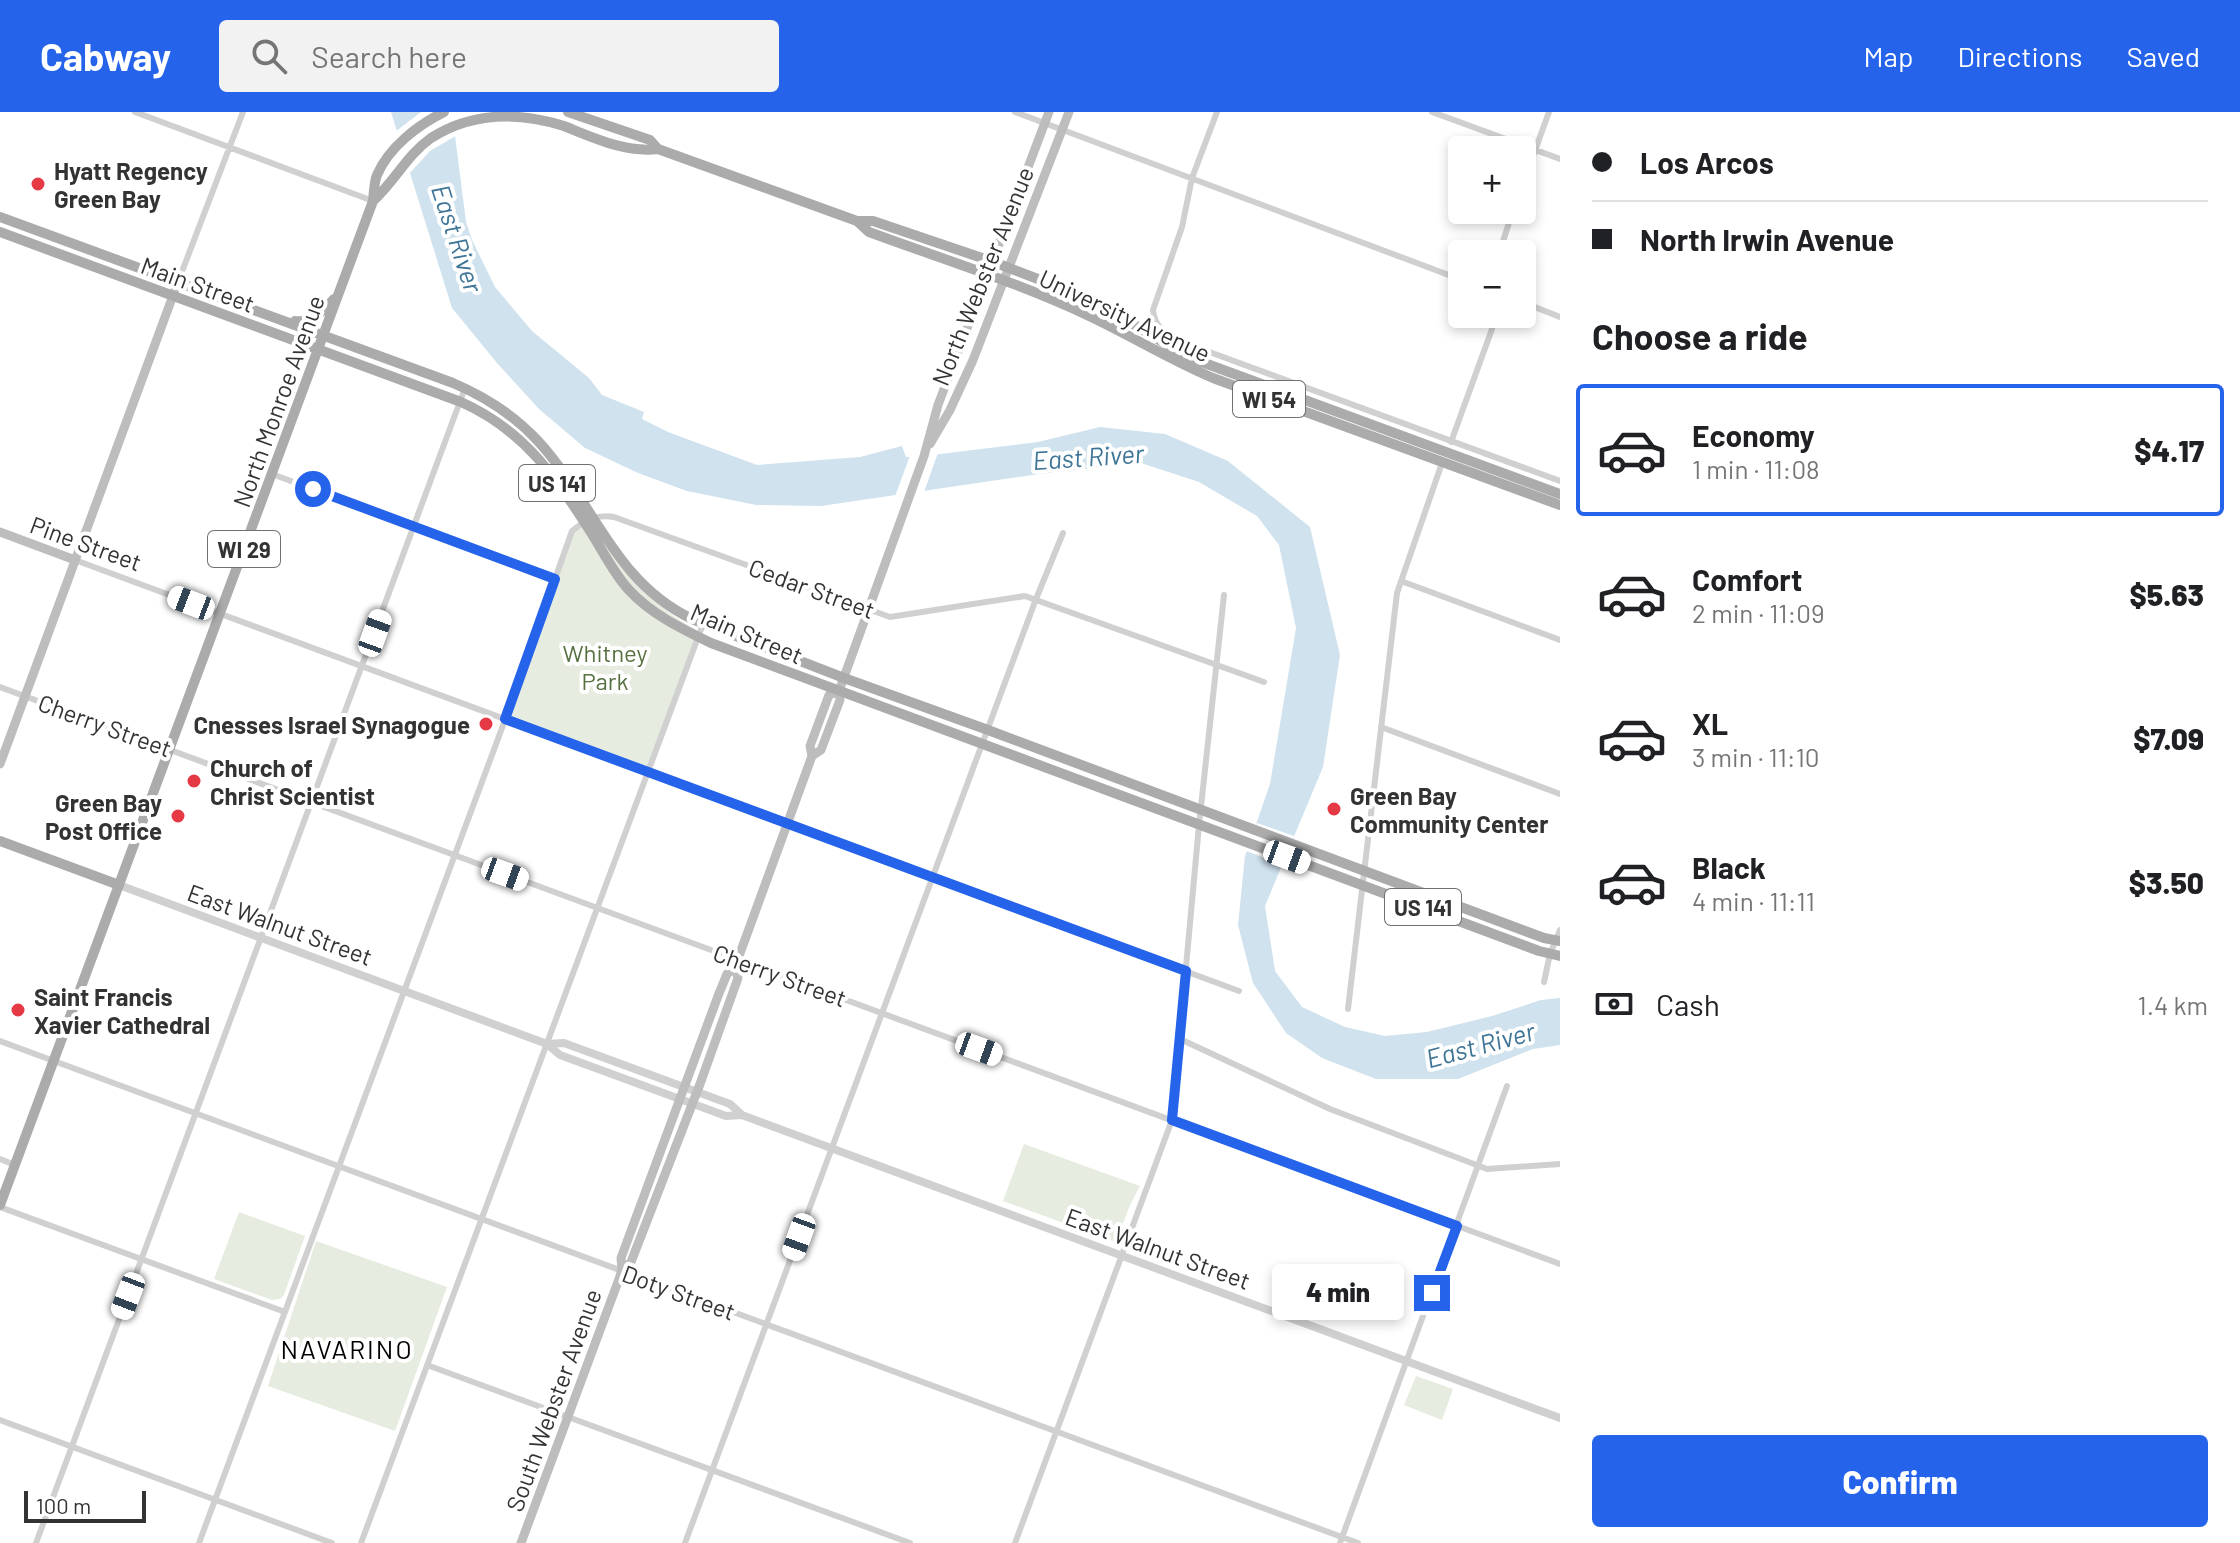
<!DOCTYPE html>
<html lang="en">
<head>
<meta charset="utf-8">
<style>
	:root { --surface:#fff; --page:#f2f2f2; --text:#202124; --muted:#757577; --line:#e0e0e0; --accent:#2563eb }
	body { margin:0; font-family:Barlow,sans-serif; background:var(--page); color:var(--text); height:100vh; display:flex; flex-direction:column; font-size:30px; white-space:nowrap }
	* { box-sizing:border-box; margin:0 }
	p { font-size:26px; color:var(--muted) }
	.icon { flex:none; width:44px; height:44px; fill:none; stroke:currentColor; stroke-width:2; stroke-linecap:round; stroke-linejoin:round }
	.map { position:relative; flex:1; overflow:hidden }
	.panel { display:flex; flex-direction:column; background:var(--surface); width:680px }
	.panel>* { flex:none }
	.top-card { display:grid; align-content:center; height:176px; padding:0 32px; background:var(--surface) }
	.fabs { position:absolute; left:1448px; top:24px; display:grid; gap:16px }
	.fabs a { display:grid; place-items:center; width:88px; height:88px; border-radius:8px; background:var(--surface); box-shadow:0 4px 12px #0003; font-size:40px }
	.scale { position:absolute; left:24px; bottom:20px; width:122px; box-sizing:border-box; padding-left:8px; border:4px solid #333; border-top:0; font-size:22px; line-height:28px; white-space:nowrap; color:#333; -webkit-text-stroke:6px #fff; paint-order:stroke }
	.end { position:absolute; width:36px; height:36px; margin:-18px; border:10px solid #2563eb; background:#fff; box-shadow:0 0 0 4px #fff }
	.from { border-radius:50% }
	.bubble { position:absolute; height:56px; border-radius:8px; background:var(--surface); box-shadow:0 4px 12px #0003; font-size:26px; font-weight:800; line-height:56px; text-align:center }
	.car { position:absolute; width:24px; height:48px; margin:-24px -12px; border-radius:10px; box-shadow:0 0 6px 2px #0007; background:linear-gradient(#fff 24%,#345 0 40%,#fff 0 76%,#345 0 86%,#fff 0) }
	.top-card b { display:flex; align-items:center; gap:28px; height:76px; font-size:30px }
	.top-card b+b { border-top:2px solid var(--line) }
	.top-card i { width:20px; height:20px; background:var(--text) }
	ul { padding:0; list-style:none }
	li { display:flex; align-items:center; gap:24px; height:132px; margin:0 16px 12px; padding:0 16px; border:4px solid transparent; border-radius:8px }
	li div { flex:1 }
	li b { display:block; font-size:30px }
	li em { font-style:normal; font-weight:800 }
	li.on { border-color:var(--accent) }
	li>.icon { width:72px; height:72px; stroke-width:1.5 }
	h2 { padding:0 32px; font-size:36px; line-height:96px }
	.pay { display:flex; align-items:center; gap:20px; height:88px; padding:0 32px; font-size:30px }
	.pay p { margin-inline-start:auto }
	.button { display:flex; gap:16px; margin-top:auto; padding:16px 32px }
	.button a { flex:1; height:92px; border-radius:8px; background:var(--accent); color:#fff; font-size:32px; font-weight:800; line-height:92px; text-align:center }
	header { display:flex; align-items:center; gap:48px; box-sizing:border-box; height:112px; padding:0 40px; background:var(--accent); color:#fff }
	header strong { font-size:38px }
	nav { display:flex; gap:44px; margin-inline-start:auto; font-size:28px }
	.search { width:560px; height:72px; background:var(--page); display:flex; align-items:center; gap:20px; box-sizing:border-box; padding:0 28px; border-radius:8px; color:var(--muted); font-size:30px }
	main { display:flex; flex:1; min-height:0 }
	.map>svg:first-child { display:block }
</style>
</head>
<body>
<header>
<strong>Cabway</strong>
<div class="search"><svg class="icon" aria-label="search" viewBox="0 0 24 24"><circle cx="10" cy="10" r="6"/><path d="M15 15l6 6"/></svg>Search here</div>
<nav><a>Map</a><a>Directions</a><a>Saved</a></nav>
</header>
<main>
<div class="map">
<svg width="1560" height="1431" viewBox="0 0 1560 1431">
	<rect width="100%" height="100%" fill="#fff"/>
	<path fill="#e6ecdf" d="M 591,406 C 608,433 624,461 648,483 C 663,498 682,509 700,521 L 648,660 L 505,607 L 572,419 Z
		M 1024,1032 L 1140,1074 L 1130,1093 L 1116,1130 L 1003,1089 Z
		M 239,1100 L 305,1124 L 284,1183 L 280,1187 L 272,1188 L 214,1167 Z
		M 316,1129 L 447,1175 L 395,1319 L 268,1274 Z
		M 1416,1264 L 1453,1277 L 1442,1308 L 1404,1293 Z"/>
	<path fill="#cfe2ee" d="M 391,0 L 452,0 L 466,110 L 472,128 L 495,175 L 532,219 L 589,266 L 602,283 L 644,300 L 642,307 L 668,320 L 757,353 L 860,345 L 902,334 L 906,345 L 924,344 L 1038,330 L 1100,315 L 1165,322 L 1228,349 L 1310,415 L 1340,543 L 1323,655 L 1265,794 L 1275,859 L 1302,895 L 1345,915 L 1385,924 L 1427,920 L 1492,904 L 1541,888 L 1560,886 L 1560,933 L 1533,937 L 1458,967 L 1376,967 L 1322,946 L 1286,921 L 1253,871 L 1238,813 L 1245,744 L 1270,672 L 1296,516 L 1279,433 L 1257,404 L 1199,370 L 1141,351 L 1039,362 L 821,394 L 756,393 L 687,379 L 638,361 L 585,336 L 539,297 L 497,251 L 452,196 Z"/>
	<path fill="#fff" d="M 421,0 L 456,0 L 459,22 L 430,39 L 408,63 L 395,20 Z
		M 939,338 L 923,383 L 894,387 L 911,341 Z
		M 1257,711 L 1294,724 L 1283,753 L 1246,739 Z"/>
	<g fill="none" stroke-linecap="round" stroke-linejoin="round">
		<path stroke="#d0d0d0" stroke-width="6" d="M 135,0 L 373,89
			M 1015,0 L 1462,168
			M 1217,0 L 1192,66 L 1182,115 L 1153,198 C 1155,218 1169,223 1185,231 L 1560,369
			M 1432,0 L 1560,47
			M 1522,74 L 1549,0
			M 1499,142 L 1513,98
			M 178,170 L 243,0
			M 1522,190 L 1560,205
			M 1451,330 L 1492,217 L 1494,202
			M 272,362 L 555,467
			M 75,448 L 1239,879
			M 1401,469 L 1560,528
			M 0,575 L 1560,1152
			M 1381,615 L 1560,682
			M 1544,870 L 1550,842 L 1560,818
			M 1348,897 L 1397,481 L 1442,351
			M 1180,927 L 1330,997 L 1487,1057 L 1560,1052
			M 0,929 L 1358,1431
			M 0,1047 L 15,1053
			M 0,1095 L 285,1200
			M 427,1253 L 910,1431
			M 0,1308 L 332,1431
			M 36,1431 L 465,276
			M 199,1431 L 502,616 L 572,419 C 585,408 597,402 614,405 L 890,505 L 1025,484 L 1264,570
			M 361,1431 L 703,512
			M 685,1431 L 1036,487 L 1063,421
			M 1015,1431 L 1172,1008 L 1199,713 L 1224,483
			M 1340,1431 L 1507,974"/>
		<path stroke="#d0d0d0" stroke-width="8" d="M 119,773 L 547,932 L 560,943 L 726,1004 L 742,1003
			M 547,932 L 564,931 L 730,992 L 742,1003 L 1560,1306"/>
		<path stroke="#bdbdbd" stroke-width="9" d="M 930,332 L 950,298 L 973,248 L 1069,0
			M 0,420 L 75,448
			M 812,644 L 821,638 L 840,588 L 839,579 L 924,344 L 938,293 L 1049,0
			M 0,652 L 178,170
			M 622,1158 L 621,1146 L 718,884 L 727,862 L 735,855
			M 521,1431 L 619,1167 L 622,1158 L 631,1150 L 700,972 L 738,866 L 735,855 L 812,644 L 810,634 L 829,583 L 839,579"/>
		<path stroke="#ababab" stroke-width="10" d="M 568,0 L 650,28 L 658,37 L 857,109 L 869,120 C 942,147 1017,170 1087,203 C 1130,223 1170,248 1213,266 L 1560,393
			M 373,89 C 395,69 407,43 431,26 C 472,0 519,0 564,14 C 594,26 626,41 658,37
			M 0,105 L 453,271 C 486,285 514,303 538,329 C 594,390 613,469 692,507 L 844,566 L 988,618 L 1501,810 L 1544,826 L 1560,829
			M 857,109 L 873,109 L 991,149 L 1098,190 L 1172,236 L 1199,249 L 1560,382
			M 0,120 L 461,290 C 524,318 556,365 592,422 C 604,441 614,462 629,478 C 651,502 682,517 711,531 L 1539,839 L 1560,844
			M 295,209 C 313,211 322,200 334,187
			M 0,729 L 119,773
			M 0,1093 L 373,89 C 374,80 374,70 377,63 C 389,35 418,13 444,0"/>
	</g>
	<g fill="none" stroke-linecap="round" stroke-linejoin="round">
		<path stroke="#2563eb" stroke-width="10" d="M 313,377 L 555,467 L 505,607 L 1186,859 L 1172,1008 L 1457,1114 L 1432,1181"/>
	</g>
	<g fill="#e63946" stroke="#fff" stroke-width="3">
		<circle cx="38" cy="72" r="8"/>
		<circle cx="486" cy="612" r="8"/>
		<circle cx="194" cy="669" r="8"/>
		<circle cx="1334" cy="697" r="8"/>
		<circle cx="178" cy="704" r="8"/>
		<circle cx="18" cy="898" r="8"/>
	</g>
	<g text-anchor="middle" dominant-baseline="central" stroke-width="8" stroke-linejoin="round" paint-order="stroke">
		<g fill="#fff" stroke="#707070" stroke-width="2">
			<rect x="1233" y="269" width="72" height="36" rx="6"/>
			<rect x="519" y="353" width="76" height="36" rx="6"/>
			<rect x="208" y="419" width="72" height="36" rx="6"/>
			<rect x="1385" y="777" width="76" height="36" rx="6"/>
		</g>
		<g font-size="22" font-weight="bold" fill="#333">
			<text x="1269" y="287">WI 54</text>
			<text x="557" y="371">US 141</text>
			<text x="244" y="437">WI 29</text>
			<text x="1423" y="795">US 141</text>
		</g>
		<g font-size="24" font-weight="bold" fill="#333" stroke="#fff" text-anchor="start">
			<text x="54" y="58">Hyatt Regency<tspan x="54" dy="28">Green Bay</tspan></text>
			<text x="470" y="612" text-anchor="end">Cnesses Israel Synagogue</text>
			<text x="210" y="655">Church of<tspan x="210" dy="28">Christ Scientist</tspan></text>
			<text x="1350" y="683">Green Bay<tspan x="1350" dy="28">Community Center</tspan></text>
			<text x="162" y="690" text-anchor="end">Green Bay<tspan x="162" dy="28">Post Office</tspan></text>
			<text x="34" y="884">Saint Francis<tspan x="34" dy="28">Xavier Cathedral</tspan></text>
		</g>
		<g font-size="24" fill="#333" stroke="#fff">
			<text transform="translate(982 164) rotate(-68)">North Webster Avenue</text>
			<text transform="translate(198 172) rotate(20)">Main Street</text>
			<text transform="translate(1125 203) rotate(25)">University Avenue</text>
			<text transform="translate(278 289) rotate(-70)">North Monroe Avenue</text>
			<text transform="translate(86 431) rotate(20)">Pine Street</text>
			<text transform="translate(812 476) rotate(20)">Cedar Street</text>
			<text transform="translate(747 521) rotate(23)">Main Street</text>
			<text transform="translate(105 613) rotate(20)">Cherry Street</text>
			<text transform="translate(280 812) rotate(20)">East Walnut Street</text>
			<text transform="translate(780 863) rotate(20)">Cherry Street</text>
			<text transform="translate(1158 1136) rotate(20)">East Walnut Street</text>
			<text transform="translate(679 1180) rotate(20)">Doty Street</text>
			<text transform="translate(553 1288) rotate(-70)">South Webster Avenue</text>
		</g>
		<g font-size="24" fill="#56703f" stroke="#fff">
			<text x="605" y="540">Whitney<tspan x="605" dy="28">Park</tspan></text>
		</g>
		<g font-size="26" font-style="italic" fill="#3f7597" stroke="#fff">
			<text transform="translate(458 126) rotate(72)">East River</text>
			<text transform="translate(1088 344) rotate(-4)">East River</text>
			<text transform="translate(1480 932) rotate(-15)">East River</text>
		</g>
		<g font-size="26" letter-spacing="2" fill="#000" stroke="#fff">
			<text x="347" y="1236">NAVARINO</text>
		</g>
	</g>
</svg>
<div class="fabs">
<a>+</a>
<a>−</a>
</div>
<div class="scale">100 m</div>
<i class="end from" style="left:313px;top:377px"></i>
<i class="end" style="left:1432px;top:1181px"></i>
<div class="bubble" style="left:1272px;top:1152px;width:132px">4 min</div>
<i class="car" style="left:191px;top:491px;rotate:291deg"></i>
<i class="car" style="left:375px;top:521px;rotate:20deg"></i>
<i class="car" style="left:1287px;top:745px;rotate:110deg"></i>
<i class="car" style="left:505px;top:762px;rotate:110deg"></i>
<i class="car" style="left:979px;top:937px;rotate:110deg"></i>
<i class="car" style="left:799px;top:1125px;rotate:200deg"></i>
<i class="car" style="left:128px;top:1184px;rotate:201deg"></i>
</div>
<section class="panel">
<div class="top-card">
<b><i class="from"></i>Los Arcos</b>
<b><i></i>North Irwin Avenue</b>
</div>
<h2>Choose a ride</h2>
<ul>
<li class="on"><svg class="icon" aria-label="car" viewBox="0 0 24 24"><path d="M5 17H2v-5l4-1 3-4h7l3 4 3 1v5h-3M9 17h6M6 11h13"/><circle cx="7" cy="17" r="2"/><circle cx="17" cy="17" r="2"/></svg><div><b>Economy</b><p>1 min · 11:08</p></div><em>$4.17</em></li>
<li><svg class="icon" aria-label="car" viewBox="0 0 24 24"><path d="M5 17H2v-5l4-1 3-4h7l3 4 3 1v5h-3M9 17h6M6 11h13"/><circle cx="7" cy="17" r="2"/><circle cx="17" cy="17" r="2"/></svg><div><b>Comfort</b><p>2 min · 11:09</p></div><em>$5.63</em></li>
<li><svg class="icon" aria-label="car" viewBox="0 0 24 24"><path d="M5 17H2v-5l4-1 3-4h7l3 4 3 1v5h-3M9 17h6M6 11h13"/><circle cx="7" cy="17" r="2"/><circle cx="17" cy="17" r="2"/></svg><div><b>XL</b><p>3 min · 11:10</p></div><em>$7.09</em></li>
<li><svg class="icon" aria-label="car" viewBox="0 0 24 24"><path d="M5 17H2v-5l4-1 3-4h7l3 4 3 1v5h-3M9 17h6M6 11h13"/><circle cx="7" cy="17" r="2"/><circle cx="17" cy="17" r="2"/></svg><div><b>Black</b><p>4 min · 11:11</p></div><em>$3.50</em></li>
</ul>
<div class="pay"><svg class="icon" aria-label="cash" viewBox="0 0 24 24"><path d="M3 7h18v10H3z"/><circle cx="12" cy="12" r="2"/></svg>Cash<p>1.4 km</p></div>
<div class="button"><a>Confirm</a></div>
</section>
</main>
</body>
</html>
